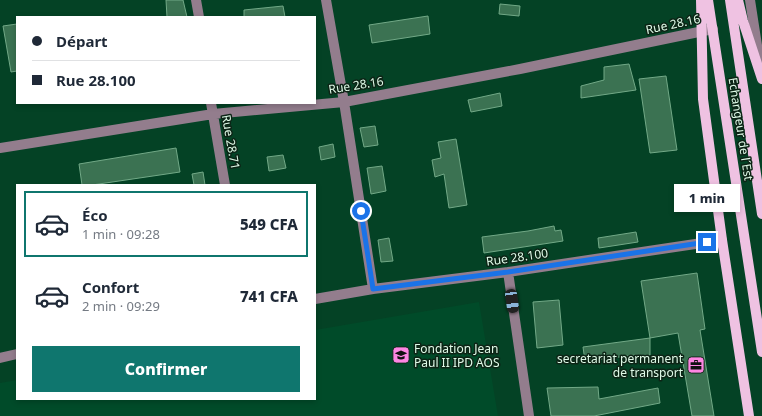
<!DOCTYPE html>
<html lang="fr">
<head>
<meta charset="utf-8">
<style>
	:root { --surface:#fff; --page:#f6f6f7; --text:#1f2937; --muted:#747a83; --line:#e0e1e3; --accent:#0f766e }
	body { margin:0; font-family:"Noto Sans",sans-serif; background:var(--page); color:var(--text); height:100vh; display:flex; flex-direction:column; font-size:15px; white-space:nowrap }
	* { box-sizing:border-box; margin:0 }
	p { font-size:13px; color:var(--muted) }
	.icon { flex:none; width:22px; height:22px; fill:none; stroke:currentColor; stroke-width:2; stroke-linecap:round; stroke-linejoin:round }
	.map { position:relative; flex:1; overflow:hidden }
	.panel { position:absolute; left:16px; top:184px; width:300px; height:216px; display:flex; flex-direction:column; background:var(--surface); border-radius:0px; box-shadow:0 2px 6px #0003 }
	.panel>* { flex:none }
	.guide { position:absolute; left:16px; top:16px; width:300px; height:88px; border-radius:0px; box-shadow:0 2px 6px #0003; display:grid; align-content:center; height:88px; padding:0 16px; background:var(--surface) }
	.end { position:absolute; width:18px; height:18px; margin:-9px; border:5px solid #1a73e8; background:#fff; box-shadow:0 0 0 2px #fff }
	.from { border-radius:50% }
	.bubble { position:absolute; height:28px; border-radius:0px; background:var(--surface); box-shadow:0 2px 6px #0003; font-size:13px; font-weight:800; line-height:28px; text-align:center }
	.car { position:absolute; width:12px; height:24px; margin:-12px -6px; border-radius:5px; box-shadow:0 0 3px 1px #0007; background:linear-gradient(#222 24%,#8ab4d8 0 40%,#222 0 76%,#8ab4d8 0 86%,#222 0) }
	.guide b { display:flex; align-items:center; gap:14px; height:38px; font-size:15px }
	.guide b+b { border-top:1px solid var(--line) }
	.guide i { width:10px; height:10px; background:var(--text) }
	ul { padding:7px 0 0; list-style:none }
	li { display:flex; align-items:center; gap:12px; height:66px; margin:0 8px 6px; padding:0 8px; border:2px solid transparent; border-radius:0px }
	li div { flex:1 }
	li b { display:block; font-size:15px }
	li em { font-style:normal; font-weight:800 }
	li.on { border-color:var(--accent) }
	li>.icon { width:36px; height:36px; stroke-width:1.5 }
	.cta { display:flex; gap:8px; margin-top:auto; padding:8px 16px }
	.cta a { flex:1; height:46px; border-radius:0px; background:var(--accent); color:#fff; font-size:16px; font-weight:800; line-height:46px; text-align:center }
	.map>svg:first-child { display:block }
</style>
</head>
<body>
<div class="map">
<svg width="762" height="416" viewBox="0 0 762 416">
	<rect width="100%" height="100%" fill="#044225"/>
	<path fill="#004b29" d="M 479,302 L 498,416 L 0,416 L 0,383 L 17,380 L 17,399 L 315,399 L 315,330 Z"/>
	<path fill="#3b7252" stroke="#72a987" d="M 166,0 L 183,0 L 187,17 L 167,17 Z
		M 500,4 L 520,6 L 519,16 L 499,14 Z
		M 283,6 L 285,17 L 244,17 L 244,10 Z
		M 428,16 L 430,34 L 372,43 L 369,25 Z
		M 17,24 L 17,71 L 11,72 L 3,26 Z
		M 629,64 L 636,90 L 581,98 L 581,86 L 604,80 L 604,67 Z
		M 666,76 L 677,150 L 650,153 L 639,79 Z
		M 500,93 L 502,106 L 471,112 L 468,100 Z
		M 375,126 L 378,145 L 364,147 L 360,128 Z
		M 456,139 L 467,205 L 449,208 L 444,174 L 435,177 L 432,160 L 441,158 L 438,142 Z
		M 333,144 L 335,157 L 321,160 L 319,147 Z
		M 176,148 L 180,172 L 92,185 L 82,185 L 79,164 Z
		M 283,155 L 286,168 L 269,171 L 267,157 Z
		M 382,166 L 386,191 L 371,194 L 367,168 Z
		M 203,172 L 205,185 L 194,185 L 192,174 Z
		M 554,226 L 555,231 L 561,230 L 563,241 L 484,253 L 482,237 L 528,231 Z
		M 636,232 L 638,242 L 599,248 L 598,238 Z
		M 389,238 L 393,261 L 381,262 L 378,240 Z
		M 697,273 L 705,329 L 700,330 L 714,416 L 692,416 L 678,333 L 650,338 L 641,281 Z
		M 559,300 L 563,345 L 537,348 L 533,302 Z
		M 650,338 L 650,355 L 643,357 L 636,355 L 585,361 L 583,347 Z
		M 598,387 L 599,399 L 658,388 L 660,403 L 594,416 L 551,416 L 547,388 Z"/>
	<g fill="none" stroke-linecap="round" stroke-linejoin="round">
		<path stroke="#937d8d" stroke-width="10" d="M 196,0 L 199,17
			M 326,0 L 344,102 L 373,289
			M 750,0 L 760,65
			M 211,103 L 225,185
			M 0,148 L 213,114 L 344,102 L 520,69 L 713,29
			M 508,272 L 529,416
			M 315,299 L 373,289 L 508,272 L 722,240
			M 0,358 L 17,354"/>
		<path stroke="#efc2e2" stroke-width="10" d="M 701,0 L 703,99 L 722,240 L 749,416
			M 708,0 L 762,352
			M 730,0 L 762,214
			M 738,0 L 743,21 L 762,79"/>
	</g>
	<g fill="none" stroke-linecap="round" stroke-linejoin="round">
		<path stroke="#1a73e8" stroke-width="5" d="M 361,211 L 373,289 L 508,272 L 707,242"/>
	</g>
	<defs>
		<g id="school-square" transform="scale(0.9)"><rect x="-9" y="-9" width="18" height="18" rx="4" fill="#fd86e2" stroke="#0d2416"/><path d="M0-5L7-2L0 1L-7-2ZM-4 1L0 2.5L4 1V4Q0 6-4 4Z" fill="#111"/></g>
		<g id="office-square" transform="scale(0.9)"><rect x="-9" y="-9" width="18" height="18" rx="4" fill="#fd86e2" stroke="#0d2416"/><path d="M-6-3h4V-5.5h4V-3h4V5H-6ZM-1-4.5V-3h2v-1.5ZM-6 0V1H6V0Z" fill="#111"/></g>
	</defs>
	<g fill-rule="evenodd">
		<use href="#school-square" x="401" y="355"/>
		<use href="#office-square" x="696" y="365"/>
	</g>
	<g text-anchor="middle" dominant-baseline="central" stroke-width="3" stroke-linejoin="round" paint-order="stroke">
		<g font-size="12" fill="#dffbe8" stroke="#0d2416">
			<text transform="translate(673 24) rotate(-12)">Rue 28.16</text>
			<text transform="translate(356 85) rotate(-9)">Rue 28.16</text>
			<text transform="translate(741 129) rotate(81)">Echangeur de l´Est</text>
			<text transform="translate(231 142) rotate(80)">Rue 28.71</text>
			<text transform="translate(517 257) rotate(-8)">Rue 28.100</text>
		</g>
		<g font-size="12" fill="#dffbe8" stroke="#0d2416" text-anchor="start">
			<text x="414" y="348">Fondation Jean<tspan x="414" dy="14">Paul II IPD AOS</tspan></text>
			<text x="683" y="358" text-anchor="end">secretariat permanent<tspan x="683" dy="14">de transport</tspan></text>
		</g>
	</g>
</svg>
<i class="end from" style="left:361px;top:211px"></i>
<i class="end" style="left:707px;top:242px"></i>
<div class="bubble" style="left:674px;top:184px;width:66px">1 min</div>
<i class="car" style="left:512px;top:301px;rotate:172deg"></i>
<div class="guide">
<b><i class="from"></i>Départ</b>
<b><i></i>Rue 28.100</b>
</div>
<section class="panel">
<ul>
<li class="on"><svg class="icon" aria-label="car" viewBox="0 0 24 24"><path d="M5 17H2v-5l4-1 3-4h7l3 4 3 1v5h-3M9 17h6M6 11h13"/><circle cx="7" cy="17" r="2"/><circle cx="17" cy="17" r="2"/></svg><div><b>Éco</b><p>1 min · 09:28</p></div><em>549 CFA</em></li>
<li><svg class="icon" aria-label="car" viewBox="0 0 24 24"><path d="M5 17H2v-5l4-1 3-4h7l3 4 3 1v5h-3M9 17h6M6 11h13"/><circle cx="7" cy="17" r="2"/><circle cx="17" cy="17" r="2"/></svg><div><b>Confort</b><p>2 min · 09:29</p></div><em>741 CFA</em></li>
</ul>
<div class="cta"><a>Confirmer</a></div>
</section>
</div>
</body>
</html>
